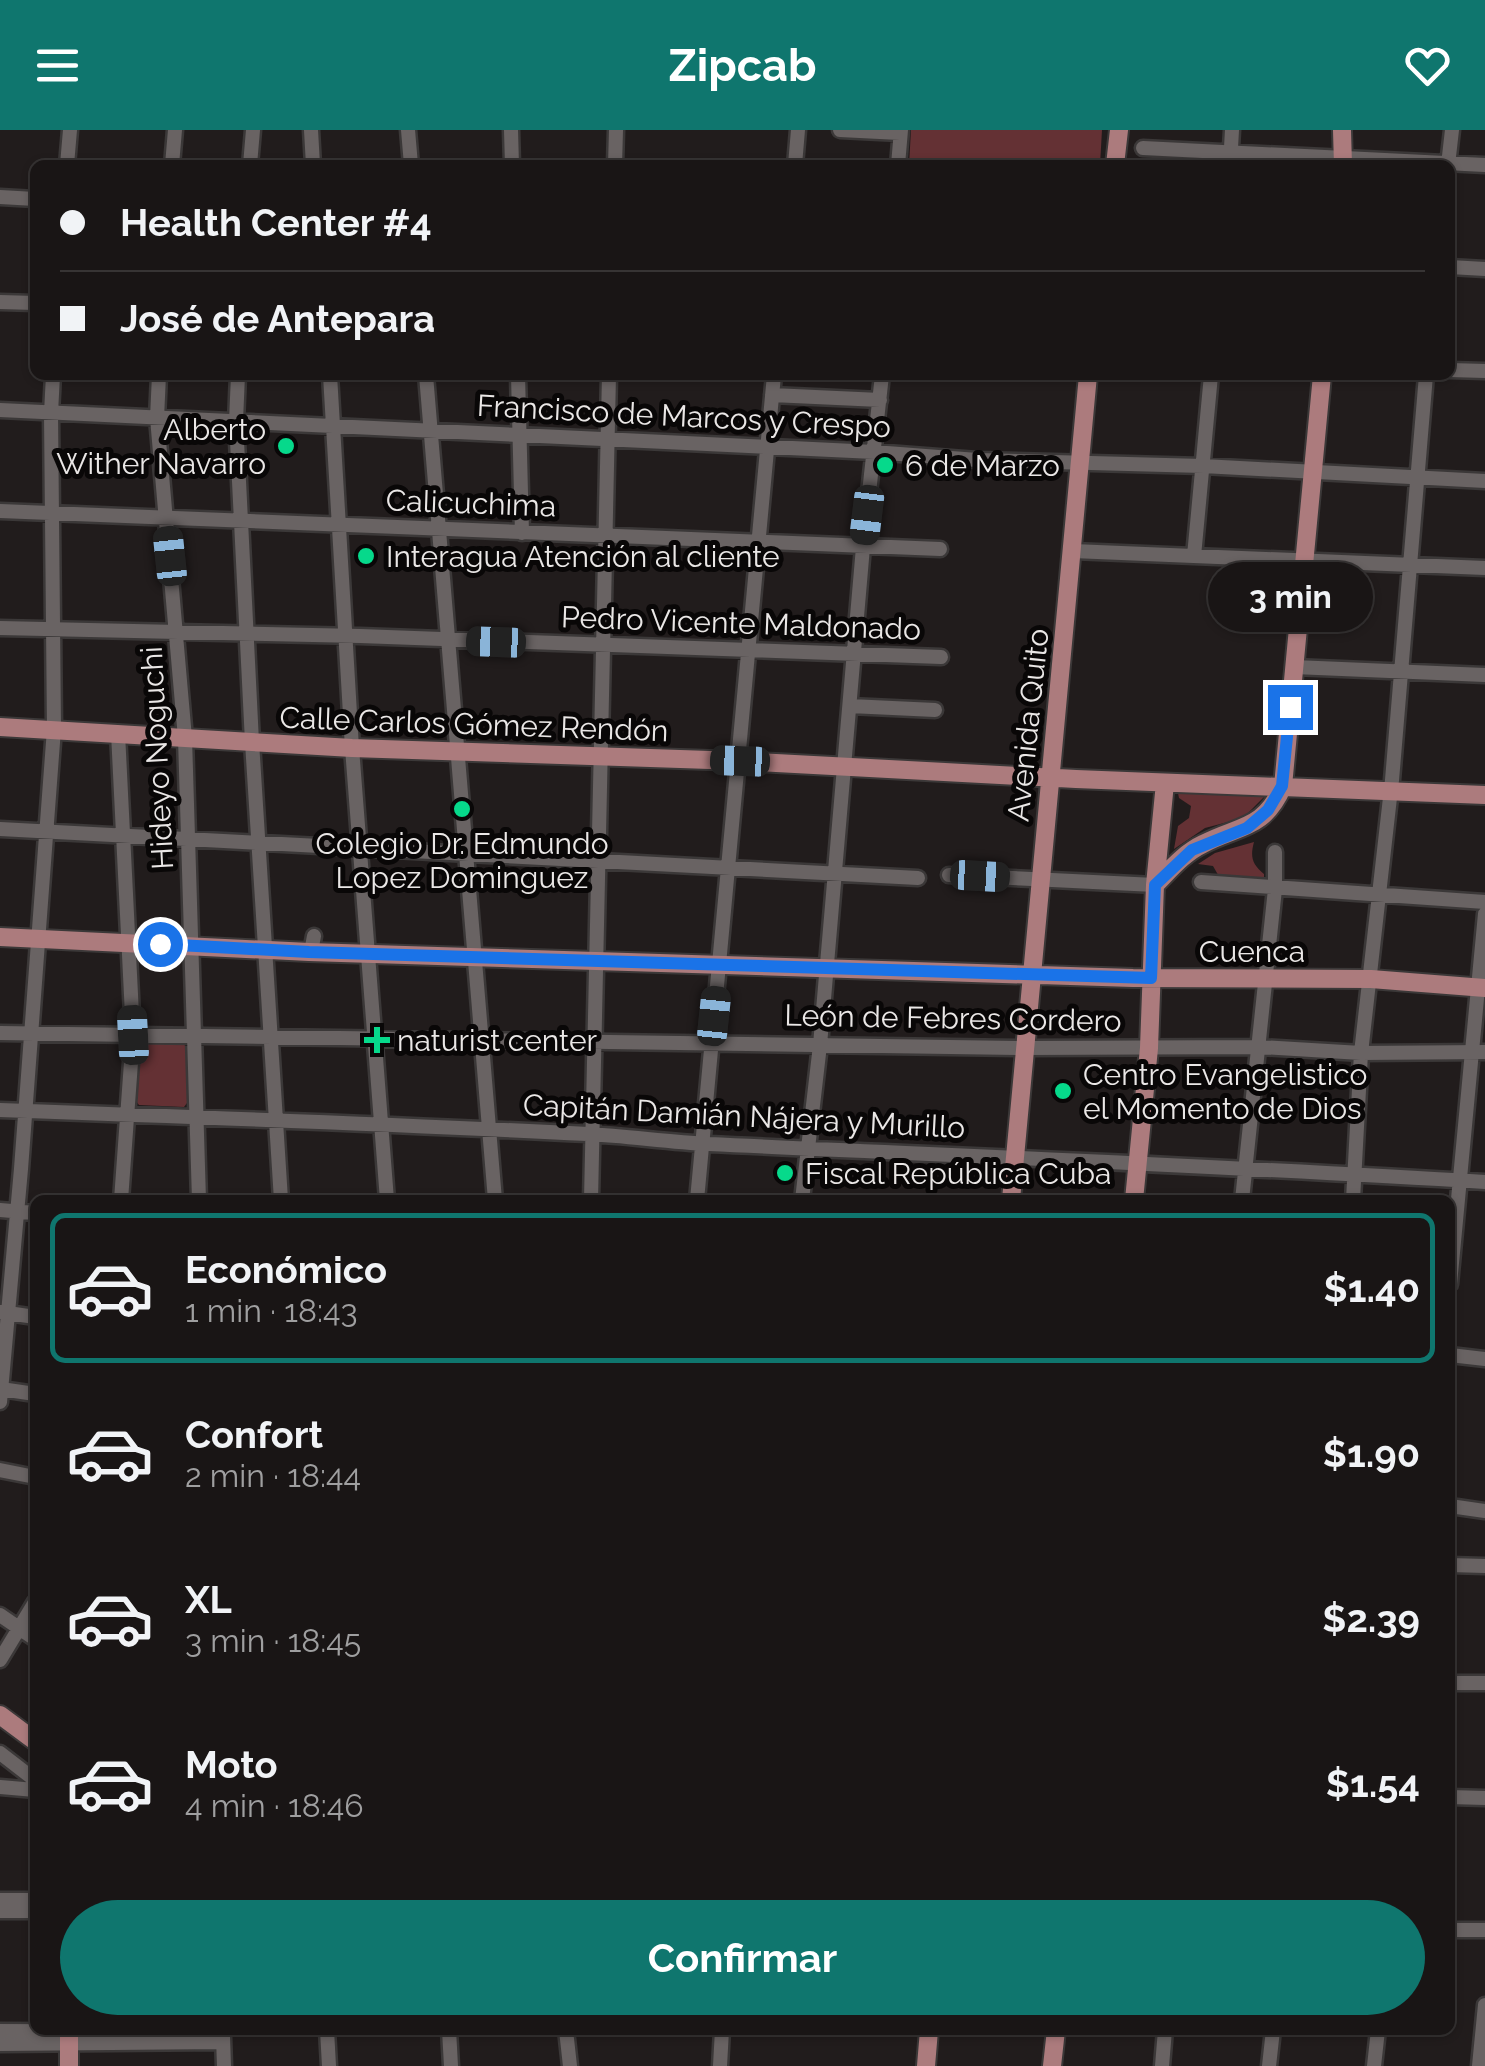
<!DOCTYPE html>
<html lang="es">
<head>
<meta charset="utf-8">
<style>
	:root { --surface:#191515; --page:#221e1e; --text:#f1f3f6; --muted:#9f9fa0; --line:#373434; --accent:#0f766e }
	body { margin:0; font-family:Raleway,sans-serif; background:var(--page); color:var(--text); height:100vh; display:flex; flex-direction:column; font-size:38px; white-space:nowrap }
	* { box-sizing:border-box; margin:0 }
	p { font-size:32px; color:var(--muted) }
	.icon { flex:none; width:55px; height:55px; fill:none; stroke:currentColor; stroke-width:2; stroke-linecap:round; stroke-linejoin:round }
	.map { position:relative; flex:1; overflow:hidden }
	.details { position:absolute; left:30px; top:1065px; width:1425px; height:840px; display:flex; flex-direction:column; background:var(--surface); border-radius:15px; box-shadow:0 2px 8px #0004,0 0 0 2px var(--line) }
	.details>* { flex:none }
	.guide { position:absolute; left:30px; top:30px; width:1425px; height:220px; border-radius:15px; box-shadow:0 2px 8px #0004,0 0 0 2px var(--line); display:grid; align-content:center; height:220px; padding:0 30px; background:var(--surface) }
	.end { position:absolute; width:45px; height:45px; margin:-22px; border:12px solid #1a73e8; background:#fff; box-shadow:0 0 0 5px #fff }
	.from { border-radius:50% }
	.bubble { position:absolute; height:70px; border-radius:35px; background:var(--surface); box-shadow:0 2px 8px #0004,0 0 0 2px var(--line); font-size:32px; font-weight:700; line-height:70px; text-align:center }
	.car { position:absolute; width:30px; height:60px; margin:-30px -15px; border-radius:12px; box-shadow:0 0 8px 2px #0007; background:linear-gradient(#222 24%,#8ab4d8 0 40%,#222 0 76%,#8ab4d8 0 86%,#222 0) }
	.guide b { display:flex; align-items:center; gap:35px; height:95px; font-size:38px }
	.guide b+b { border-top:2px solid var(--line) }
	.guide i { width:25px; height:25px; background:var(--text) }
	ul { padding:18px 0 0; list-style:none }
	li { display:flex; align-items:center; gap:30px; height:150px; margin:0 20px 15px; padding:0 10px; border:5px solid transparent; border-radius:15px }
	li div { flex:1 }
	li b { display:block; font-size:38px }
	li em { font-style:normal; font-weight:700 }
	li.active { border-color:var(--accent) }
	li>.icon { width:90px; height:90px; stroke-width:1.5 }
	.cta { display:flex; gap:20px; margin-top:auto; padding:20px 30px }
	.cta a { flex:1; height:115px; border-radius:60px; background:var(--accent); color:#fff; font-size:40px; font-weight:700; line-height:115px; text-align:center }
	header { display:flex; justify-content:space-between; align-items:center; height:130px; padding:0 30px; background:var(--accent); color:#fff; font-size:45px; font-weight:700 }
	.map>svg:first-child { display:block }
</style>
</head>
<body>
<header><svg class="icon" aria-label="menu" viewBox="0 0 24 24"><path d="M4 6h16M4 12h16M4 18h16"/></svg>Zipcab<svg class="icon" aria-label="heart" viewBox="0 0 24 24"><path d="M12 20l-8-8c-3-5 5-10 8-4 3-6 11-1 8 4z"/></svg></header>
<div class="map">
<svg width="1485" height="1936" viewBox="0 0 1485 1936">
	<rect width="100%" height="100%" fill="#211c1c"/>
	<path fill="#643134" d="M 911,0 L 1102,0 L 1100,35 L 909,35 Z
		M 1183,662 L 1265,666 L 1243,688 L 1205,698 L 1174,719 L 1178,696 L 1189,688 L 1191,676 L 1179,668 L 1178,663 Z
		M 1254,712 C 1250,727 1252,734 1264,744 L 1264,753 L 1221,750 L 1213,736 L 1198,734 L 1215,723 Z
		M 142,913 L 183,914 L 187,917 L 187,973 L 184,977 L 139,975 L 136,971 L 139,916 Z"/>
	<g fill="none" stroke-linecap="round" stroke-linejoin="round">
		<g stroke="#3b3838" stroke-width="19">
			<path id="minor" d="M 311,0 L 313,35
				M 408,0 L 411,35
				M 511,0 L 512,35
				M 840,0 L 900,3
				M 1143,18 L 1485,35
				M 67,35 L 70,0
				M 172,35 L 175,0
				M 250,35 L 253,0
				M 615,35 L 616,0
				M 795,35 L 798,0
				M 898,35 L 901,0
				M 1230,35 L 1232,0
				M 1448,35 L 1452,0
				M 0,67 L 35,69
				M 1450,137 L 1485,139
				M 0,172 L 35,173
				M 1450,240 L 1485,241
				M 159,245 L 157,288 L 185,608 L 199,1070
				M 238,245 L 236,291 L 252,612 L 281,1070
				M 330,245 L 352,618 L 387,1070
				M 426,245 L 495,1070
				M 518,245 L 522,403
				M 772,265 L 880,270
				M 0,280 L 874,322 L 977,330 L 1203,336 L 1485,351
				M 0,381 L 940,419
				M 1073,421 L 1485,438
				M 1194,426 L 1211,245
				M 0,498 L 360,506 L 941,527
				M 1294,537 L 1485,545
				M 850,576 L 935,580
				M 118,603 L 133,905 L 121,1070
				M 0,699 L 918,748
				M 949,745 L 1155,755
				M 1201,752 L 1485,772
				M 311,822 L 314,806
				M 0,903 L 1025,918 L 1260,917 L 1361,923 L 1485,922
				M 0,980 C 196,987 392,994 588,1004 C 628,1006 668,1012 709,1014 C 967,1026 1226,1036 1485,1052
				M 591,1070 L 609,245
				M 697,1070 L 774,245
				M 802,1070 L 820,915 L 863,417 L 882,245
				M 1242,1070 L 1275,759 L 1275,722
				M 1353,1070 L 1361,923 L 1392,650 L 1426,245
				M 0,1080 L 35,1083
				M 1450,1154 L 1485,784
				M 1,1182 L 35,1187
				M 1450,1225 L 1485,1229
				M 1,1259 L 35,1264
				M 0,1272 L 21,1039 L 54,599 L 51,283 L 53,245
				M 0,1340 L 35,1347
				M 1450,1376 L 1485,1381
				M 1450,1435 L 1485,1436
				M 0,1485 L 35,1509
				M 0,1530 L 35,1472
				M 1450,1553 L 1485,1553
				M 0,1623 L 35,1650
				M 0,1657 L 35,1660
				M 1450,1667 L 1485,1668
				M 0,1770 L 35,1770
				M 0,1781 L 35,1781
				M 1450,1800 L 1485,1800
				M 327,1900 L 329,1936
				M 449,1900 L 451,1936
				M 566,1900 L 570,1936
				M 0,1901 L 223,1902
				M 223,1907 L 224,1936
				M 0,1914 L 223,1912
				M 720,1936 L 722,1900
				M 1162,1936 L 1165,1900
				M 1269,1936 L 1273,1900
				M 1374,1936 L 1378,1900
				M 1479,1936 L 1485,1875"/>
		</g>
		<g stroke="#3b3838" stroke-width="22">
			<path id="major" d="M 1342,0 L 1343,35
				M 1115,35 L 1119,0
				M 0,597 L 352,618 L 740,631 L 1076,649 L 1485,665
				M 1155,755 C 1170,740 1184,723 1203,714 C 1239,695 1264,700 1283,656 L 1322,245
				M 0,807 L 309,822 L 1133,848 L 1371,849 L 1485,858
				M 1011,1070 L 1088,245
				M 1134,1070 L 1149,918 L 1155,755 L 1165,653
				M 0,1585 L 35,1611
				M 69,1900 L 69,1936
				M 926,1936 L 929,1900
				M 1052,1936 L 1056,1900"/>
		</g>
		<use href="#minor" stroke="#696363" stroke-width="14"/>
		<use href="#major" stroke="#ac7b7d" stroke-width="18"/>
	</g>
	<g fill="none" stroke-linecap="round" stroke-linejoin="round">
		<path stroke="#1a73e8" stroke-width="12" d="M 160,814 L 309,822 L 1151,848 L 1155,755 L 1192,720 L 1247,698 L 1268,680 L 1282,656 L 1290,577"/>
	</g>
	<g fill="#06d98b" stroke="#090707" stroke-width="4">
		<circle cx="286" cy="316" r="10"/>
		<circle cx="885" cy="335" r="10"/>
		<circle cx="366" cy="426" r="10"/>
		<circle cx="462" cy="679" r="10"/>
		<path d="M372 895h10v10h10v10h-10v10h-10v-10h-10v-10h10z"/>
		<circle cx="1063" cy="961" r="10"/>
		<circle cx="785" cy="1043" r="10"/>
	</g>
	<g text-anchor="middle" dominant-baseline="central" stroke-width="10" stroke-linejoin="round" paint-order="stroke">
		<g font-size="30" fill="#eae7e6" stroke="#090707">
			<text transform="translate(684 286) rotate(3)">Francisco de Marcos y Crespo</text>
			<text transform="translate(471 373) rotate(2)">Calicuchima</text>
			<text transform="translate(741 493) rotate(2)">Pedro Vicente Maldonado</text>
			<text transform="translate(474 594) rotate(2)">Calle Carlos Gómez Rendón</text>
			<text transform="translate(1028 595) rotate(-84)">Avenida Quito</text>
			<text transform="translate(157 628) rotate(-93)">Hideyo Noguchi</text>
			<text x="1252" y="821">Cuenca</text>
			<text transform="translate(953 888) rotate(1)">León de Febres Cordero</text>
			<text transform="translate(744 986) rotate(3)">Capitán Damián Nájera y Murillo</text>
		</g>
		<g font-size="30" fill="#eae7e6" stroke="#090707" text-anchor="start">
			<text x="266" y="299" text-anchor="end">Alberto<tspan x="266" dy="34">Wither Navarro</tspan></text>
			<text x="905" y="335">6 de Marzo</text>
			<text x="386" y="426">Interagua Atención al cliente</text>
			<text x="462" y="713" text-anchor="middle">Colegio Dr. Edmundo<tspan x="462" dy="34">Lopez Dominguez</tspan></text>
			<text x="397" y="910">naturist center</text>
			<text x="1083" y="944">Centro Evangelistico<tspan x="1083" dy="34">el Momento de Dios</tspan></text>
			<text x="805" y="1043">Fiscal República Cuba</text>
		</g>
	</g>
</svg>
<i class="end from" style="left:160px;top:814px"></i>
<i class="end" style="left:1290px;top:577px"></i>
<div class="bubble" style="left:1208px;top:432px;width:165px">3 min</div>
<i class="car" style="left:867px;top:385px;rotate:187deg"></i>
<i class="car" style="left:170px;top:426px;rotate:354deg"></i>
<i class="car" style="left:496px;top:512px;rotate:272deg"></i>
<i class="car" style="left:740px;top:631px;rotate:272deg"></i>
<i class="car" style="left:980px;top:746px;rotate:93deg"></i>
<i class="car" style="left:714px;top:886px;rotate:6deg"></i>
<i class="car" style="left:133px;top:905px;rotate:357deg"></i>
<div class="guide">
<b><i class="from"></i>Health Center #4</b>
<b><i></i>José de Antepara</b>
</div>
<section class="details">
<ul>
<li class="active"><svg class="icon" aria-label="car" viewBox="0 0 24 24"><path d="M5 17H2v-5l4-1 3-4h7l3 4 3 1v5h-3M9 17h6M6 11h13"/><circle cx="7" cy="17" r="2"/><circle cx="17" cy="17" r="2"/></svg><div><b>Económico</b><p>1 min · 18:43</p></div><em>$1.40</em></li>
<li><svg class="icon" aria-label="car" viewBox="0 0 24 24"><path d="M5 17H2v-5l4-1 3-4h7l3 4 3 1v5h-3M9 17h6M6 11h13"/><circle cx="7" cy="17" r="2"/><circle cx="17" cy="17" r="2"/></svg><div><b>Confort</b><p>2 min · 18:44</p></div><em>$1.90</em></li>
<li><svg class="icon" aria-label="car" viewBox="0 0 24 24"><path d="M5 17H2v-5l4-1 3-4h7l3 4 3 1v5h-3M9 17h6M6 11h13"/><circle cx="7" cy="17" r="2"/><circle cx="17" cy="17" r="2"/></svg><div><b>XL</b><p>3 min · 18:45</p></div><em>$2.39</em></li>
<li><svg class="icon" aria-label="car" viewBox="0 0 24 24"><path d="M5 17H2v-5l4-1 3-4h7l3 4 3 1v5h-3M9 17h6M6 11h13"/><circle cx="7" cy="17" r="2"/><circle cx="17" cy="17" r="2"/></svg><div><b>Moto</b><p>4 min · 18:46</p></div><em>$1.54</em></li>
</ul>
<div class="cta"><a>Confirmar</a></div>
</section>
</div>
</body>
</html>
